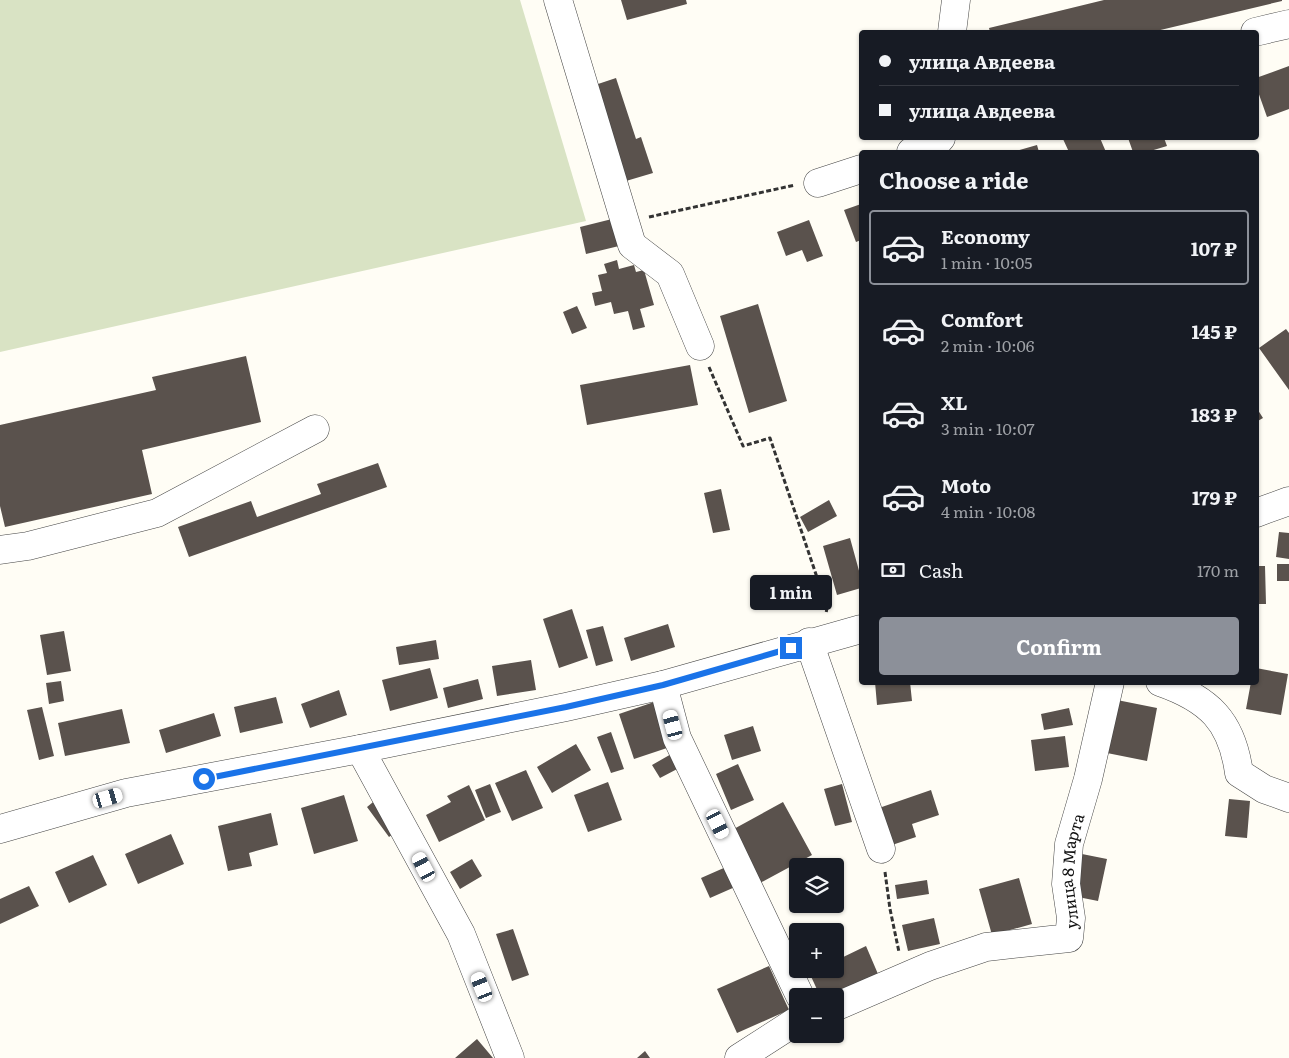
<!DOCTYPE html>
<html lang="en">
<head>
<meta charset="utf-8">
<style>
	:root { --surface:#171b24; --page:#20242c; --text:#f1f3f6; --muted:#9ea1a6; --line:#363941; --accent:#8c9099 }
	body { margin:0; font-family:Literata,serif; background:var(--page); color:var(--text); height:100vh; display:flex; flex-direction:column; font-size:19px; white-space:nowrap }
	* { box-sizing:border-box; margin:0 }
	p { font-size:16px; color:var(--muted) }
	.icon { flex:none; width:28px; height:28px; fill:none; stroke:currentColor; stroke-width:2; stroke-linecap:round; stroke-linejoin:round }
	.map { position:relative; flex:1; overflow:hidden }
	.side { position:absolute; left:859px; top:150px; width:400px; height:535px; display:flex; flex-direction:column; background:var(--surface); border-radius:5px; box-shadow:0 1px 4px #0004 }
	.side>* { flex:none }
	.hud { position:absolute; left:859px; top:30px; width:400px; height:110px; border-radius:5px; box-shadow:0 1px 4px #0004; display:grid; align-content:center; height:110px; padding:0 20px; background:var(--surface) }
	.controls { position:absolute; left:789px; top:858px; display:grid; gap:10px }
	.controls a { display:grid; place-items:center; width:55px; height:55px; border-radius:5px; background:var(--surface); box-shadow:0 1px 4px #0004; font-size:25px }
	.end { position:absolute; width:22px; height:22px; margin:-11px; border:6px solid #1a73e8; background:#fff; box-shadow:0 0 0 2px #fff }
	.from { border-radius:50% }
	.bubble { position:absolute; height:35px; border-radius:5px; background:var(--surface); box-shadow:0 1px 4px #0004; font-size:16px; font-weight:700; line-height:35px; text-align:center }
	.car { position:absolute; width:15px; height:30px; margin:-15px -8px; border-radius:6px; box-shadow:0 0 4px 1px #0007; background:linear-gradient(#fff 24%,#345 0 40%,#fff 0 76%,#345 0 86%,#fff 0) }
	.hud b { display:flex; align-items:center; gap:18px; height:48px; font-size:19px }
	.hud b+b { border-top:1px solid var(--line) }
	.hud i { width:12px; height:12px; background:var(--text) }
	ul { padding:0; list-style:none }
	li { display:flex; align-items:center; gap:15px; height:75px; margin:0 10px 8px; padding:0 10px; border:2px solid transparent; border-radius:5px }
	li div { flex:1 }
	li b { display:block; font-size:19px }
	li em { font-style:normal; font-weight:700 }
	li.on { border-color:var(--accent) }
	li>.icon { width:45px; height:45px; stroke-width:1.5 }
	h2 { padding:0 20px; font-size:22px; line-height:60px }
	.pay { display:flex; align-items:center; gap:12px; height:55px; padding:0 20px; font-size:19px }
	.pay p { margin-inline-start:auto }
	.cta { display:flex; gap:10px; margin-top:auto; padding:10px 20px }
	.cta a { flex:1; height:58px; border-radius:5px; background:var(--accent); color:#fff; font-size:20px; font-weight:700; line-height:58px; text-align:center }
	.map>svg:first-child { display:block }
</style>
</head>
<body>
<div class="map">
<svg width="1289" height="1058" viewBox="0 0 1289 1058">
	<rect width="100%" height="100%" fill="#fffdf5"/>
	<path fill="#d9e3c4" d="M 0,0 L 520,0 L 586,221 L 0,352 Z"/>
	<path fill="#5a524d" d="M 621,0 L 686,0 L 687,4 L 627,20 Z
		M 1104,0 L 1282,0 L 1282,1 L 1152,32 L 990,32 L 989,28 Z
		M 1289,66 L 1289,109 L 1267,117 L 1256,86 L 1256,78 Z
		M 616,78 L 636,139 L 641,137 L 653,173 L 626,181 L 595,85 Z
		M 1067,138 L 1100,138 L 1106,152 L 1069,152 L 1063,139 Z
		M 1128,138 L 1164,138 L 1167,146 L 1147,152 L 1133,152 Z
		M 1037,145 L 1039,152 L 1012,152 Z
		M 861,204 L 861,240 L 856,242 L 844,210 Z
		M 612,219 L 619,246 L 586,254 L 580,227 Z
		M 809,220 L 823,256 L 807,262 L 802,250 L 786,256 L 777,232 Z
		M 617,260 L 619,269 L 634,265 L 636,272 L 644,270 L 654,305 L 640,309 L 645,327 L 633,330 L 628,311 L 614,314 L 611,302 L 595,306 L 592,293 L 602,291 L 598,275 L 607,273 L 604,264 Z
		M 758,304 L 787,401 L 749,413 L 720,316 Z
		M 577,306 L 587,328 L 572,334 L 563,312 Z
		M 1286,329 L 1289,333 L 1289,390 L 1259,348 Z
		M 246,356 L 261,422 L 142,450 L 152,494 L 5,527 L 0,506 L 0,425 L 156,390 L 152,377 Z
		M 690,365 L 698,405 L 587,425 L 580,385 Z
		M 1256,407 L 1263,418 L 1256,422 Z
		M 378,463 L 387,487 L 189,557 L 178,527 L 251,501 L 257,517 L 321,494 L 317,484 Z
		M 721,489 L 730,530 L 713,533 L 704,493 Z
		M 829,500 L 837,516 L 808,532 L 800,517 Z
		M 1279,532 L 1289,533 L 1289,559 L 1276,557 Z
		M 850,538 L 861,578 L 861,588 L 837,595 L 823,546 Z
		M 1277,564 L 1289,564 L 1289,581 L 1277,581 Z
		M 1256,566 L 1265,566 L 1266,604 L 1256,604 Z
		M 572,609 L 588,658 L 559,668 L 543,619 Z
		M 668,624 L 675,647 L 631,661 L 624,638 Z
		M 603,626 L 613,661 L 596,666 L 586,630 Z
		M 64,631 L 71,671 L 47,675 L 40,635 Z
		M 436,640 L 439,659 L 399,665 L 396,647 Z
		M 531,660 L 536,690 L 497,696 L 492,666 Z
		M 430,668 L 438,698 L 390,711 L 382,680 Z
		M 1256,668 L 1288,674 L 1281,715 L 1246,709 L 1251,682 L 1256,682 Z
		M 478,679 L 483,699 L 448,708 L 443,688 Z
		M 61,681 L 64,701 L 49,704 L 46,683 Z
		M 875,682 L 910,682 L 912,701 L 877,705 Z
		M 339,690 L 347,715 L 310,728 L 301,704 Z
		M 276,697 L 283,723 L 240,733 L 234,707 Z
		M 1117,700 L 1157,708 L 1147,761 L 1107,753 Z
		M 654,702 L 670,747 L 634,759 L 619,714 Z
		M 42,707 L 54,756 L 39,760 L 27,710 Z
		M 1069,708 L 1073,725 L 1044,730 L 1041,714 Z
		M 122,709 L 130,743 L 65,756 L 58,723 Z
		M 214,713 L 221,736 L 166,753 L 159,730 Z
		M 753,726 L 761,751 L 732,760 L 724,735 Z
		M 611,732 L 624,769 L 611,773 L 597,737 Z
		M 1065,736 L 1069,767 L 1035,771 L 1031,740 Z
		M 576,744 L 591,770 L 552,793 L 537,767 Z
		M 673,753 L 681,767 L 660,778 L 652,765 Z
		M 738,764 L 754,800 L 731,810 L 716,774 Z
		M 526,770 L 543,808 L 512,821 L 495,783 Z
		M 608,782 L 622,820 L 588,832 L 574,795 Z
		M 490,784 L 501,812 L 486,818 L 475,790 Z
		M 842,784 L 852,822 L 835,826 L 824,789 Z
		M 469,785 L 485,820 L 439,842 L 426,815 L 451,802 L 447,796 Z
		M 931,790 L 939,815 L 912,824 L 916,837 L 892,845 L 879,808 Z
		M 344,795 L 358,841 L 314,854 L 301,808 Z
		M 378,798 L 400,829 L 389,837 L 367,807 Z
		M 1229,799 L 1250,801 L 1247,838 L 1225,836 Z
		M 783,802 L 812,855 L 760,883 L 732,830 Z
		M 271,813 L 278,845 L 249,853 L 252,866 L 228,871 L 218,826 Z
		M 171,834 L 184,864 L 138,884 L 125,854 Z
		M 1082,854 L 1107,859 L 1098,901 L 1073,896 Z
		M 93,855 L 107,885 L 69,903 L 55,872 Z
		M 472,859 L 482,876 L 460,889 L 450,872 Z
		M 726,867 L 735,887 L 710,898 L 701,878 Z
		M 1019,878 L 1032,924 L 992,935 L 979,889 Z
		M 927,880 L 929,894 L 897,899 L 895,885 Z
		M 29,886 L 39,906 L 0,924 L 0,899 Z
		M 934,918 L 940,944 L 908,951 L 902,925 Z
		M 513,929 L 529,975 L 512,981 L 496,934 Z
		M 866,946 L 878,974 L 829,996 L 820,996 L 809,972 L 817,969 L 835,969 L 835,961 Z
		M 769,966 L 789,1010 L 737,1033 L 717,989 Z
		M 477,1039 L 493,1058 L 455,1058 Z
		M 645,1051 L 650,1058 L 637,1058 Z"/>
	<g fill="none" stroke-linecap="round" stroke-linejoin="round">
		<g stroke="#444" stroke-width="29">
			<g id="minor">
				<path d="M 558,0 L 632,245 L 670,274 L 700,346"/>
				<path d="M 952,32 L 956,0"/>
				<path d="M 1255,32 L 1289,24"/>
				<path d="M 911,152 L 935,145 L 941,138"/>
				<path d="M 818,183 L 861,169"/>
				<path d="M 1256,513 L 1289,501"/>
				<path d="M 0,550 L 28,546 L 157,513 L 315,429"/>
				<path d="M 809,642 L 881,849"/>
				<path d="M 1160,682 C 1209,699 1232,721 1239,773 L 1264,789 L 1289,798"/>
				<path d="M 663,685 L 677,738 L 800,996"/>
				<path d="M 360,749 L 461,934 L 510,1058"/>
				<path d="M 0,829 L 126,793 L 360,749 L 566,707 L 663,685 L 861,629"/>
				<path id="s1" d="M 835,1007 L 930,966 L 986,947 L 1069,938 L 1071,918 L 1066,884 L 1069,844 L 1088,779 L 1110,682"/>
				<path d="M 739,1058 L 798,1020"/>
			</g>
		</g>
		<path stroke="#333" stroke-width="3" stroke-dasharray="5 2.5" stroke-linecap="butt" d="M 649,217 L 795,185
			M 709,367 L 743,446 L 770,438 L 827,607 L 826,614
			M 885,872 L 890,909 L 899,952"/>
		<use href="#minor" stroke="#fff" stroke-width="28"/>
	</g>
	<g fill="none" stroke-linecap="round" stroke-linejoin="round">
		<path stroke="#1a73e8" stroke-width="6" d="M 204,779 L 566,707 L 663,685 L 791,648"/>
	</g>
	<g text-anchor="middle" dominant-baseline="central" stroke-width="5" stroke-linejoin="round" paint-order="stroke">
		<g font-size="16" fill="#111" stroke="#fff">
			<text stroke="none"><textPath href="#s1" startOffset="314">улица 8 Марта</textPath></text>
		</g>
	</g>
</svg>
<div class="controls">
<a><svg class="icon" aria-label="layers" viewBox="0 0 24 24"><path d="M12 4l9 5-9 5-9-5zM3 14l9 5 9-5"/></svg></a>
<a>+</a>
<a>−</a>
</div>
<i class="end from" style="left:204px;top:779px"></i>
<i class="end" style="left:791px;top:648px"></i>
<div class="bubble" style="left:750px;top:575px;width:82px">1 min</div>
<i class="car" style="left:673px;top:725px;rotate:345deg"></i>
<i class="car" style="left:108px;top:798px;rotate:74deg"></i>
<i class="car" style="left:718px;top:824px;rotate:154deg"></i>
<i class="car" style="left:424px;top:867px;rotate:332deg"></i>
<i class="car" style="left:482px;top:987px;rotate:338deg"></i>
<div class="hud">
<b><i class="from"></i>улица Авдеева</b>
<b><i></i>улица Авдеева</b>
</div>
<section class="side">
<h2>Choose a ride</h2>
<ul>
<li class="on"><svg class="icon" aria-label="car" viewBox="0 0 24 24"><path d="M5 17H2v-5l4-1 3-4h7l3 4 3 1v5h-3M9 17h6M6 11h13"/><circle cx="7" cy="17" r="2"/><circle cx="17" cy="17" r="2"/></svg><div><b>Economy</b><p>1 min · 10:05</p></div><em>107 ₽</em></li>
<li><svg class="icon" aria-label="car" viewBox="0 0 24 24"><path d="M5 17H2v-5l4-1 3-4h7l3 4 3 1v5h-3M9 17h6M6 11h13"/><circle cx="7" cy="17" r="2"/><circle cx="17" cy="17" r="2"/></svg><div><b>Comfort</b><p>2 min · 10:06</p></div><em>145 ₽</em></li>
<li><svg class="icon" aria-label="car" viewBox="0 0 24 24"><path d="M5 17H2v-5l4-1 3-4h7l3 4 3 1v5h-3M9 17h6M6 11h13"/><circle cx="7" cy="17" r="2"/><circle cx="17" cy="17" r="2"/></svg><div><b>XL</b><p>3 min · 10:07</p></div><em>183 ₽</em></li>
<li><svg class="icon" aria-label="car" viewBox="0 0 24 24"><path d="M5 17H2v-5l4-1 3-4h7l3 4 3 1v5h-3M9 17h6M6 11h13"/><circle cx="7" cy="17" r="2"/><circle cx="17" cy="17" r="2"/></svg><div><b>Moto</b><p>4 min · 10:08</p></div><em>179 ₽</em></li>
</ul>
<div class="pay"><svg class="icon" aria-label="cash" viewBox="0 0 24 24"><path d="M3 7h18v10H3z"/><circle cx="12" cy="12" r="2"/></svg>Cash<p>170 m</p></div>
<div class="cta"><a>Confirm</a></div>
</section>
</div>
</body>
</html>
